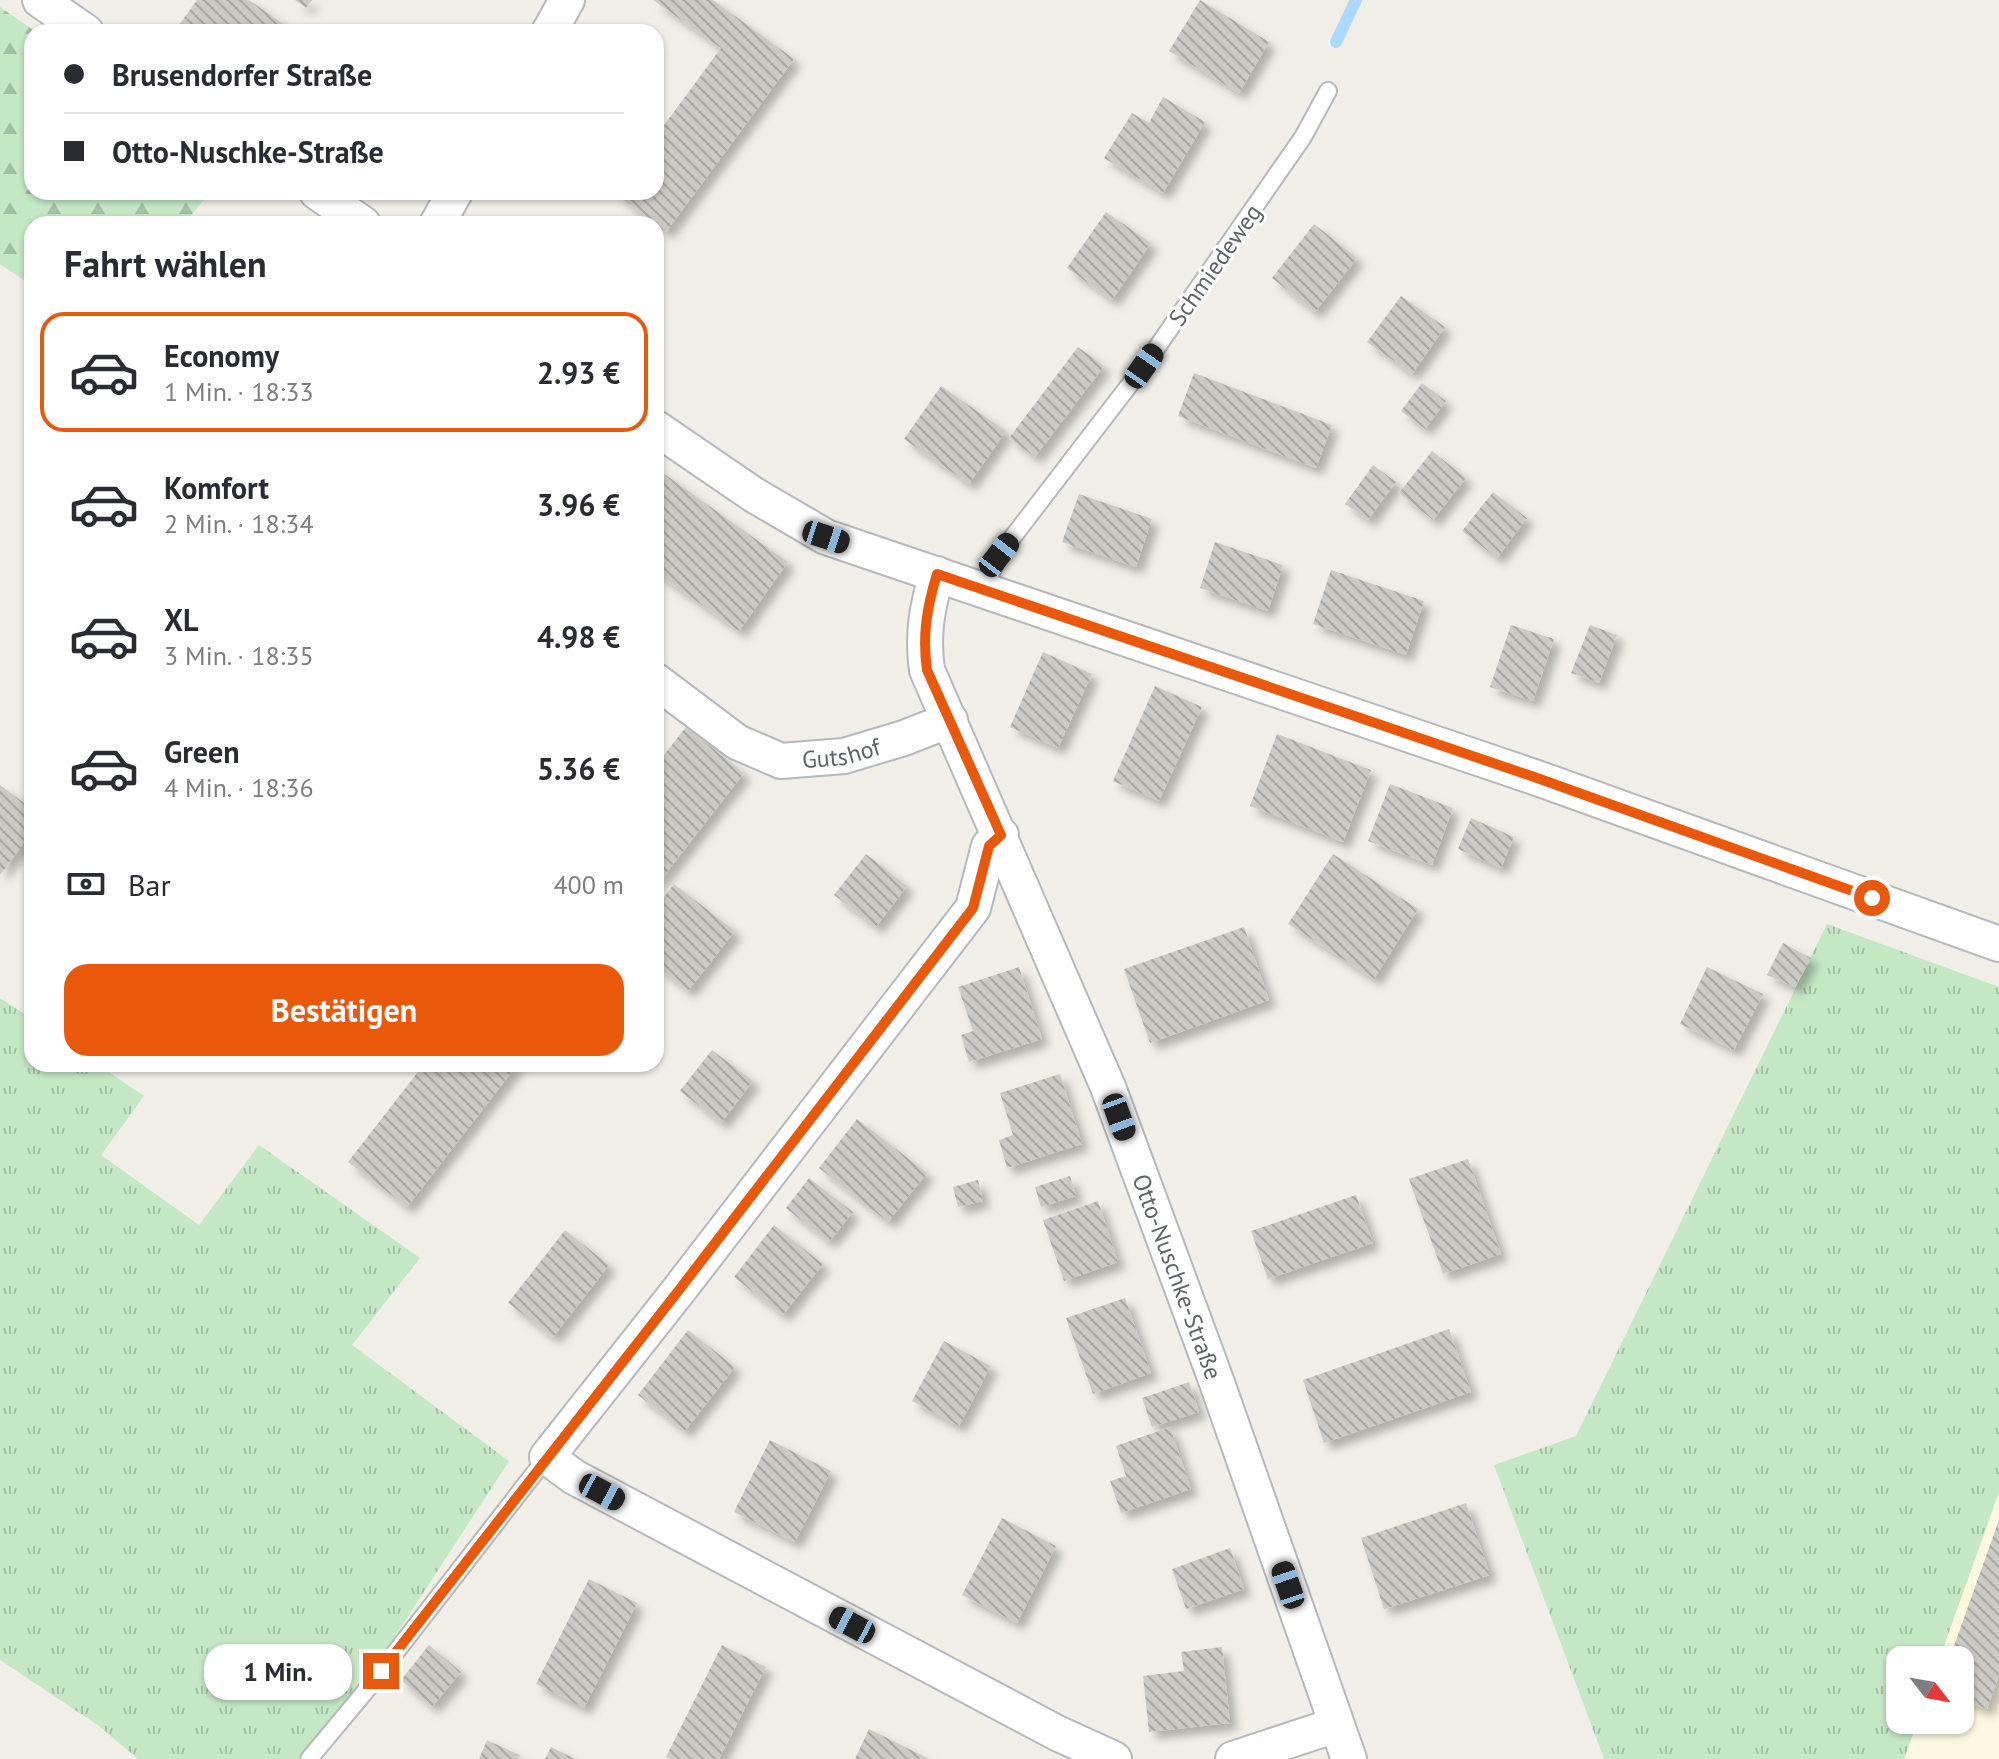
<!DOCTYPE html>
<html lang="de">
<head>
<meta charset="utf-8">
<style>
	:root { --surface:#fff; --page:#f7f7f7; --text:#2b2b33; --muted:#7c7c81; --line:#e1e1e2; --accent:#ea580c }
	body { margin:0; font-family:"PT Sans",sans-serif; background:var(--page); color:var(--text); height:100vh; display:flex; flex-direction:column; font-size:30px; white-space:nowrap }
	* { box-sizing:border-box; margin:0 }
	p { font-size:26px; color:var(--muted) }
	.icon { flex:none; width:44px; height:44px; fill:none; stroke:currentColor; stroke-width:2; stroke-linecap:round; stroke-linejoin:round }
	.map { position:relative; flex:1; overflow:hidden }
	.side { position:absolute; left:24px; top:216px; width:640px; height:856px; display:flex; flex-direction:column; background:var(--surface); border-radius:24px; box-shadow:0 2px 6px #0004 }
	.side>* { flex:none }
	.top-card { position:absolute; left:24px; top:24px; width:640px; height:176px; border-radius:24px; box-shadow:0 2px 6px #0004; display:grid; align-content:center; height:176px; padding:0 40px; background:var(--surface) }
	.needle { width:52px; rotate:121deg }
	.fabs { position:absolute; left:1886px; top:1646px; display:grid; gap:16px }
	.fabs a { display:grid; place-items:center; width:88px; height:88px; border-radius:16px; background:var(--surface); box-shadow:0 2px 6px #0004; font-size:40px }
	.end { position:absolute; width:36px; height:36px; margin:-18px; border:10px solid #ea580c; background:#fff; box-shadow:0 0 0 4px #fff }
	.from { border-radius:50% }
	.bubble { position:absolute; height:56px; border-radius:24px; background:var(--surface); box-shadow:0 2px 6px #0004; font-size:26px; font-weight:700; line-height:56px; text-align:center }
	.car { position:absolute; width:24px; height:48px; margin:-24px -12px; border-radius:10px; box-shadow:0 0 6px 2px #0007; background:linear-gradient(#222 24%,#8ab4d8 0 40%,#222 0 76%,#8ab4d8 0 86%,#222 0) }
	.top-card b { display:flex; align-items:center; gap:28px; height:76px; font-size:30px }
	.top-card b+b { border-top:2px solid var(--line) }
	.top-card i { width:20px; height:20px; background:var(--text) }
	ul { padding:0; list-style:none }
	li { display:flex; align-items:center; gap:24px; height:120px; margin:0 16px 12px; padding:0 24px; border:4px solid transparent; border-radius:24px }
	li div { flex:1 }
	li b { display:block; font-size:30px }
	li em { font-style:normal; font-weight:700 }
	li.active { border-color:var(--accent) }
	li>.icon { width:72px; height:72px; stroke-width:1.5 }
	h2 { padding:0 40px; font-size:36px; line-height:96px }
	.pay { display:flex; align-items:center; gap:20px; height:88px; padding:0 40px; font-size:30px }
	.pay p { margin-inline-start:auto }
	.button { display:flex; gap:16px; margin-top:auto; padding:16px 40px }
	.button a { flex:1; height:92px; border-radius:24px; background:var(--accent); color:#fff; font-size:32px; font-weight:700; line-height:92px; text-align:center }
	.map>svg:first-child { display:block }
</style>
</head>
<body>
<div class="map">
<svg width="1999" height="1759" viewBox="0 0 1999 1759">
	<defs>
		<pattern id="grass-tufts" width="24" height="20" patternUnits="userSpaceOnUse" patternTransform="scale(2)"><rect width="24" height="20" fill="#c5e8c5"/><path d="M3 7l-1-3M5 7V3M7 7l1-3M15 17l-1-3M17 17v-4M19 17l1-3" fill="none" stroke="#a3c0a4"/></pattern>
		<pattern id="forest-firs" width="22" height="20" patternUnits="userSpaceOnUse" patternTransform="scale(2)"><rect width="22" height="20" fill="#c5e8c5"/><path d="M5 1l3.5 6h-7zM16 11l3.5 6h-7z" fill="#a3c0a4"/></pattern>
		<pattern id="building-back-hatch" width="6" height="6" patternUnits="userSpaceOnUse" patternTransform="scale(2)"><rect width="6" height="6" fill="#cccac5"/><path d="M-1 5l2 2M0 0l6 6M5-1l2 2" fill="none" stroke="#a9a8a4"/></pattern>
		<filter id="shadow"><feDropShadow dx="7" dy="7" stdDeviation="4" flood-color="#0004"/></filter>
	</defs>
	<rect width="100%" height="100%" fill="#f1efe8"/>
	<path fill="#fef7e0" d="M 1999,1492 L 1999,1759 L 1904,1759 L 1918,1720 L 1960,1720 L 1960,1660 L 1939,1660 Z"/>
	<path fill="url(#grass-tufts)" d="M 1827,924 L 1999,987 L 1999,1492 L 1939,1660 L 1900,1660 L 1900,1720 L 1918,1720 L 1904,1759 L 1604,1759 L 1494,1465 L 1576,1436 Z
		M 0,998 L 32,1019 L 32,1064 L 97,1064 L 144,1096 L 101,1155 L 199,1225 L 259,1145 L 420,1258 L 352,1345 L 509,1461 L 338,1724 L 307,1759 L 138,1759 L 99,1726 L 0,1660 Z"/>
	<path fill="url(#forest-firs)" d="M 0,7 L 36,32 L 32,32 L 32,192 L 210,192 L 184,224 L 32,224 L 32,286 L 0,264 Z"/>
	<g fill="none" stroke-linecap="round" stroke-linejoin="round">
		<path stroke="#aadaff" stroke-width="12" d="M 1336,42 L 1356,0"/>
	</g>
	<path fill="url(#building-back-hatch)" filter="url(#shadow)" d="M 197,0 L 249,0 L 295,32 L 174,32 Z
		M 295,0 L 312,0 L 306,8 Z
		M 653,0 L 713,0 L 794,59 L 666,232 L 613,192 L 656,192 L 656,136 L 721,48 Z
		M 1200,0 L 1269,42 L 1239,93 L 1169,51 Z
		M 1163,97 L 1205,122 L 1163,193 L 1104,158 L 1132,113 L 1149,123 Z
		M 1106,212 L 1151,243 L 1112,300 L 1067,268 Z
		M 1314,224 L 1357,258 L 1315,312 L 1272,278 Z
		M 1401,296 L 1445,327 L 1412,374 L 1367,342 Z
		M 1078,347 L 1104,366 L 1035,457 L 1009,438 Z
		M 1194,373 L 1332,425 L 1316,468 L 1178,416 Z
		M 1422,383 L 1446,401 L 1425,429 L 1401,411 Z
		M 941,386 L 1006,431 L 969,484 L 904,439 Z
		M 1432,451 L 1466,478 L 1433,520 L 1399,493 Z
		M 1373,465 L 1396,482 L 1368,520 L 1345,504 Z
		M 656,468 L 788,562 L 739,631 L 656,573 Z
		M 1493,492 L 1527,518 L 1497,558 L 1462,531 Z
		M 1079,494 L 1152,519 L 1136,567 L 1062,542 Z
		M 1215,542 L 1283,565 L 1268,611 L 1200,588 Z
		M 1331,570 L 1424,601 L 1406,655 L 1313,624 Z
		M 1511,625 L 1554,639 L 1533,701 L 1490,687 Z
		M 1590,625 L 1617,635 L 1599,683 L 1571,673 Z
		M 1043,652 L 1092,674 L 1058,748 L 1010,727 Z
		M 1155,686 L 1202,707 L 1159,801 L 1113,781 Z
		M 686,727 L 744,773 L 656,886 L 656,765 Z
		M 1277,734 L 1371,770 L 1343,842 L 1250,806 Z
		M 1390,784 L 1453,808 L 1432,865 L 1368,841 Z
		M 0,785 L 32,809 L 32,832 L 0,875 Z
		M 1471,818 L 1514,837 L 1501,868 L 1458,849 Z
		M 866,854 L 907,886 L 876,927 L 834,895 Z
		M 1333,854 L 1418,909 L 1374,979 L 1288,924 Z
		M 674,884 L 735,931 L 688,991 L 656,966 L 656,907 Z
		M 1244,927 L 1269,1000 L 1150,1043 L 1124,969 Z
		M 1783,943 L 1811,958 L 1795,987 L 1767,975 Z
		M 1019,967 L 1042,1039 L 969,1062 L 961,1035 L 973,1031 L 958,987 Z
		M 1707,967 L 1763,994 L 1734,1050 L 1680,1024 Z
		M 712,1050 L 753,1081 L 721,1123 L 680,1091 Z
		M 424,1064 L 518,1064 L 407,1207 L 348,1162 Z
		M 1060,1074 L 1082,1144 L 1007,1168 L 999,1140 L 1013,1135 L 1000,1093 Z
		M 857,1119 L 927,1173 L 888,1222 L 819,1168 Z
		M 1468,1159 L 1501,1254 L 1443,1274 L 1409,1179 Z
		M 1070,1176 L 1076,1196 L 1041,1207 L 1035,1187 Z
		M 809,1178 L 853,1212 L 829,1242 L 786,1208 Z
		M 978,1180 L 983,1201 L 958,1207 L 953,1187 Z
		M 1356,1195 L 1373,1243 L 1268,1279 L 1251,1231 Z
		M 1098,1201 L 1118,1262 L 1064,1281 L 1043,1220 Z
		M 774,1225 L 823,1264 L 783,1315 L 734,1277 Z
		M 565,1230 L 609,1265 L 553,1337 L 508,1303 Z
		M 1125,1298 L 1151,1373 L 1093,1394 L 1066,1318 Z
		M 1449,1329 L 1471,1392 L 1324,1443 L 1303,1380 Z
		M 688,1330 L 735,1367 L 685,1431 L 638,1395 Z
		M 944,1341 L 991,1366 L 959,1426 L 912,1401 Z
		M 1189,1382 L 1199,1412 L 1152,1427 L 1142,1398 Z
		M 1170,1427 L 1191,1489 L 1121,1513 L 1110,1481 L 1126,1476 L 1116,1446 Z
		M 770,1440 L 831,1471 L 795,1542 L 734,1512 Z
		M 1466,1503 L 1490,1575 L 1384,1609 L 1361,1538 Z
		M 1002,1518 L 1056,1546 L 1017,1623 L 962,1595 Z
		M 1999,1520 L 1999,1675 L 1987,1709 L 1960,1700 L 1960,1660 L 1949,1660 Z
		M 1230,1548 L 1244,1589 L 1186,1609 L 1172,1569 Z
		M 589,1579 L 637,1603 L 584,1708 L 536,1684 Z
		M 429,1645 L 461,1672 L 432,1707 L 401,1680 Z
		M 722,1645 L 766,1667 L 719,1759 L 670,1759 L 666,1757 Z
		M 1222,1647 L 1230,1723 L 1149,1732 L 1143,1676 L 1184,1671 L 1181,1652 Z
		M 869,1729 L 929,1759 L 855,1759 Z
		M 487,1740 L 519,1755 L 517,1759 L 479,1759 Z
		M 551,1747 L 575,1759 L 545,1759 Z"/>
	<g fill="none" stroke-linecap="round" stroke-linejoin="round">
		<g stroke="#b5b8bc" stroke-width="20">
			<path id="lane" d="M 984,589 L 999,555 L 1144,366 L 1303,137 L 1328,91
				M 309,1759 L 364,1693 L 547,1457"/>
		</g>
		<g stroke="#b5b8bc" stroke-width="38">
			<g id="street">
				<path d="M 40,0 L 86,32"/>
				<path d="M 549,32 L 567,0"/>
				<path d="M 317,192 L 363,224"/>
				<path d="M 437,224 L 455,192"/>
				<path d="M 656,428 L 754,495 L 826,537 L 1537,778 L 1999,944"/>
				<path id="s1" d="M 937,574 C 927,607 922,635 927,670 L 1108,1087 L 1217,1383 L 1349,1759"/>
				<path id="s2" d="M 656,681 L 737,742 L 781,761 L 844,756 L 904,738 L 950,720"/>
				<path d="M 1001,835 L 989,846 L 973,908 L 679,1290 L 547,1457 L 574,1477 L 1057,1733 L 1114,1759"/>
				<path d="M 1233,1759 L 1336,1725"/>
			</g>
		</g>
		<use href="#lane" stroke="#fff" stroke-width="16"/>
		<use href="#street" stroke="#fff" stroke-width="34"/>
	</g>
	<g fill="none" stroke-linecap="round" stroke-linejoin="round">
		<path stroke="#ea580c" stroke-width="10" d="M 381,1671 L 679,1290 L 973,908 L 989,846 L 1001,835 L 927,670 C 922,635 927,607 937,574 L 1537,778 L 1872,898"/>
	</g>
	<g text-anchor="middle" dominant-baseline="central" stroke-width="6" stroke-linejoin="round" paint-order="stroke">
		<g font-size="24" fill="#5f6368" stroke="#fff">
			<text transform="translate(1215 265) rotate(-55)">Schmiedeweg</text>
			<text stroke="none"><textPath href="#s2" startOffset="210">Gutshof</textPath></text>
			<text stroke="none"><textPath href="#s1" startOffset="754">Otto-Nuschke-Straße</textPath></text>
		</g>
	</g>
</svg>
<div class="fabs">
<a><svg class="needle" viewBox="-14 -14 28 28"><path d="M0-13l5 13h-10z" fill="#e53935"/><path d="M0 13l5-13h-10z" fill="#7c7c81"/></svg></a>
</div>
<i class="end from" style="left:1872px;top:898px"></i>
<i class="end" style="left:381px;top:1671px"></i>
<div class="bubble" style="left:204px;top:1644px;width:148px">1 Min.</div>
<i class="car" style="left:1144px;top:366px;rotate:35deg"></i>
<i class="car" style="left:826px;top:537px;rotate:108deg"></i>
<i class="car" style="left:999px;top:555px;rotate:38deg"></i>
<i class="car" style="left:1119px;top:1117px;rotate:160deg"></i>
<i class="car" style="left:602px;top:1492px;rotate:118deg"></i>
<i class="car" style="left:1288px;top:1585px;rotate:341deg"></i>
<i class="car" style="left:852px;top:1625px;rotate:298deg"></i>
<div class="top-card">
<b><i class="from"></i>Brusendorfer Straße</b>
<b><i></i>Otto-Nuschke-Straße</b>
</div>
<section class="side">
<h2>Fahrt wählen</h2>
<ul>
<li class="active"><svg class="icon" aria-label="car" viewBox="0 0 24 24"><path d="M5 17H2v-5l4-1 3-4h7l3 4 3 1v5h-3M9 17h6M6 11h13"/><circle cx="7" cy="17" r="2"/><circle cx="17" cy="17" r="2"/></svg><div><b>Economy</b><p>1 Min. · 18:33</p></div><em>2.93 €</em></li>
<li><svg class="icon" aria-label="car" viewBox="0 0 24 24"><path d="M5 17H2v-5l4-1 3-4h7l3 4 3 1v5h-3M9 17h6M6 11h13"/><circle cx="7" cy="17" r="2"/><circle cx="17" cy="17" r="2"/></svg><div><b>Komfort</b><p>2 Min. · 18:34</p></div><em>3.96 €</em></li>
<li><svg class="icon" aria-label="car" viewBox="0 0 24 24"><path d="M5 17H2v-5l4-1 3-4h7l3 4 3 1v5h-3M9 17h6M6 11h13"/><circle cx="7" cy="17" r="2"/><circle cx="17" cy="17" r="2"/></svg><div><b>XL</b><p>3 Min. · 18:35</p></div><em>4.98 €</em></li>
<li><svg class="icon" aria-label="car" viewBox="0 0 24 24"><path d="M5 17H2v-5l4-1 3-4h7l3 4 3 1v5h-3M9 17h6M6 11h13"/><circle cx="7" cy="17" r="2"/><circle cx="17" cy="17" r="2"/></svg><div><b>Green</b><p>4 Min. · 18:36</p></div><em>5.36 €</em></li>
</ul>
<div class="pay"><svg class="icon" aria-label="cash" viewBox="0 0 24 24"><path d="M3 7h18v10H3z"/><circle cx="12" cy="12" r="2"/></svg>Bar<p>400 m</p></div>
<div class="button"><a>Bestätigen</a></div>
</section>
</div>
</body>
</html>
